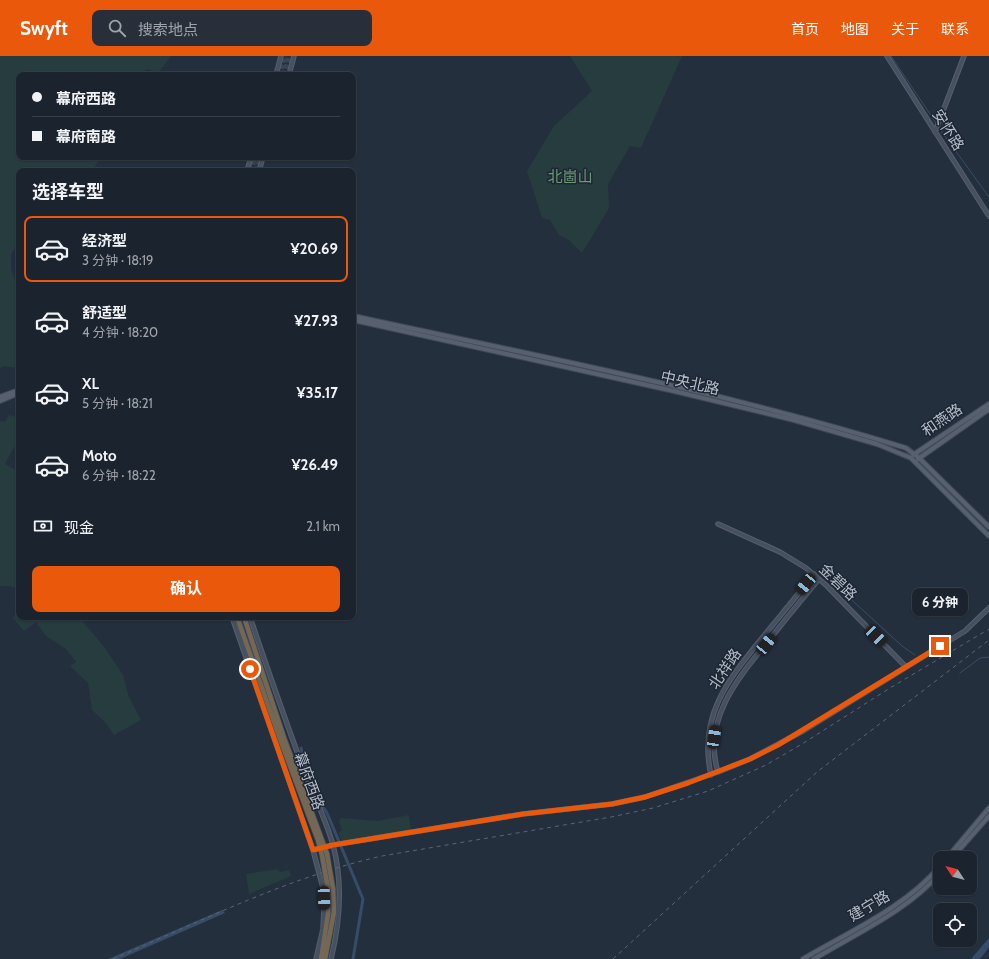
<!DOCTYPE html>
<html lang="zh">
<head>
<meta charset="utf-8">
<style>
	:root { --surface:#1b232e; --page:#282f3a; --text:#f1f3f6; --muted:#a0a4aa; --line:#39404a; --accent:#ea580c }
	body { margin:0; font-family:Cabin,"Noto Sans SC",sans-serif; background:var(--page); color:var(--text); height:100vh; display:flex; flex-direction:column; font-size:15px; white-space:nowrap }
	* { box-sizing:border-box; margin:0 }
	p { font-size:13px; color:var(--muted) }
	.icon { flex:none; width:22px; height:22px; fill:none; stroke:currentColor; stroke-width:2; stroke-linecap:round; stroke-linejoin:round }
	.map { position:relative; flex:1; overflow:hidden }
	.sheet { position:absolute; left:16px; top:112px; width:340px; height:452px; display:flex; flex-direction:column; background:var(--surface); border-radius:8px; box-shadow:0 1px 3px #0004,0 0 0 1px var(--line) }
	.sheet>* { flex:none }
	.hud { position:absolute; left:16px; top:16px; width:340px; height:88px; border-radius:8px; box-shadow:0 1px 3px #0004,0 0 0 1px var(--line); display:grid; align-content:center; height:88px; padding:0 16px; background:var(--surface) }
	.needle { width:26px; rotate:306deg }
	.buttons { position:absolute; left:933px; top:795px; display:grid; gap:8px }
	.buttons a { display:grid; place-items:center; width:44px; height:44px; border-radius:8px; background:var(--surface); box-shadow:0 1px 3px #0004,0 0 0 1px var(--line); font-size:20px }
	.end { position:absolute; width:18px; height:18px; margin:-9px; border:5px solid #ea580c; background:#fff; box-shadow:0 0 0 2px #fff }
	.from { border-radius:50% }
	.bubble { position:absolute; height:28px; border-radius:8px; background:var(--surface); box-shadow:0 1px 3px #0004,0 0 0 1px var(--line); font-size:13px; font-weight:700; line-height:28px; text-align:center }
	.car { position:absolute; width:12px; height:24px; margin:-12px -6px; border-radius:5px; box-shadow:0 0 3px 1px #0007; background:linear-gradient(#222 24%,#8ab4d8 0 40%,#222 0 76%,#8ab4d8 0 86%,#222 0) }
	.hud b { display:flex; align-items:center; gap:14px; height:38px; font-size:15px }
	.hud b+b { border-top:1px solid var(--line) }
	.hud i { width:10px; height:10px; background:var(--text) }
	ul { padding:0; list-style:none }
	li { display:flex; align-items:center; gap:12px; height:66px; margin:0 8px 6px; padding:0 8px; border:2px solid transparent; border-radius:8px }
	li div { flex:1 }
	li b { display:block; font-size:15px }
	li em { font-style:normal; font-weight:700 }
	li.active { border-color:var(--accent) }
	li>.icon { width:36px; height:36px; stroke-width:1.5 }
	h2 { padding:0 16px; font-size:18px; line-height:48px }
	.pay { display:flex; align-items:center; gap:10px; height:44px; padding:0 16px; font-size:15px }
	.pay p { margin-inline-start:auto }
	.cta { display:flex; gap:8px; margin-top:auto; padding:8px 16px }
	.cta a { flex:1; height:46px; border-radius:8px; background:var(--accent); color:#fff; font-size:16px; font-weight:700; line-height:46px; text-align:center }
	header { display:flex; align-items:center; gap:24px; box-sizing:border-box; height:56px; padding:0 20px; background:var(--accent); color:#fff }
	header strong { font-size:19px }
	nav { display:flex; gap:22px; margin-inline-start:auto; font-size:14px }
	.search { width:280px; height:36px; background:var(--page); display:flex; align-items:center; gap:10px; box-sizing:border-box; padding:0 14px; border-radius:8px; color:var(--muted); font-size:15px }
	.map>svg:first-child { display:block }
</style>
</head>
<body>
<header>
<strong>Swyft</strong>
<div class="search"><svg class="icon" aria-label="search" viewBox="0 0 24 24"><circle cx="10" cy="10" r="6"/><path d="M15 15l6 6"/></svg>搜索地点</div>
<nav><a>首页</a><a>地图</a><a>关于</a><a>联系</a></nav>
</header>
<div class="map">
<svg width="989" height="903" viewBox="0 0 989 903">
	<rect width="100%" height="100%" fill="#242f3e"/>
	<path fill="#263c3f" d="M 0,0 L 171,0 L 157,19 L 147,13 L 142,19 L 19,19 L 19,101 L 102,101 L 91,115 L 19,115 L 19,190 L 15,192 L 11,199 L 11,213 L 19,235 L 19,312 L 3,310 L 0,312 Z
		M 570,0 L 682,0 L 641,92 L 630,90 L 608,128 L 609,152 L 582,197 L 569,184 L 559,179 L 550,164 L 542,162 L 527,115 L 554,70 L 592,35 Z
		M 9,359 L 19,362 L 19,391 L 14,391 L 5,408 L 19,416 L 19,533 L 9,530 L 0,530 L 0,365 L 5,366 Z
		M 19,548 L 19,561 L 79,561 L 105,592 L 123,619 L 129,641 L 141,664 L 114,679 L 106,667 L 92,654 L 88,627 L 70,610 L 76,606 L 66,593 L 46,580 L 36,566 L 24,575 L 13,562 Z
		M 409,759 L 411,775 L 343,788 L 338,777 L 342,774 L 339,765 L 341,762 L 377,765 Z
		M 277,813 L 280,816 L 289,814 L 291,820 L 249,838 L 246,818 Z"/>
	<path fill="#394c67" d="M 222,854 L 225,857 L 120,903 L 108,903 Z
		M 989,882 L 989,891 L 980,903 L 971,903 Z"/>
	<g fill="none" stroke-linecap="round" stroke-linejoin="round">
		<path stroke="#394c67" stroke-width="1" d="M 891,0 L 936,67
			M 939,72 L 989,141
			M 830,524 L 902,590 L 915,599
			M 960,617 L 980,602 L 989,601"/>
		<path stroke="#394c67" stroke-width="3" d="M 301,692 L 313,735 L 327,757 L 363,843 L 353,903"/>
		<path stroke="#3a4453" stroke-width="4.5" stroke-dasharray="4.5 2" stroke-linecap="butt" d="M 279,19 L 285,0
			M 284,19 L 289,0
			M 251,115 L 255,101
			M 256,115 L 260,101"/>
		<g stroke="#565f6c" stroke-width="5.5">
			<path id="secondary" d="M 887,0 L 989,160
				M 276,19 L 281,0
				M 289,19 L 294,0
				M 935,76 L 964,0
				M 247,115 L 251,101
				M 259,115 L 263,101
				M 718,468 L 780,496 L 806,512 L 827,530 L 906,611
				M 232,561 L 313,794 L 323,832 L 324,853 L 323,873 L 316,903
				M 250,561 C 266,609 283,657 300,704 C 310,732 325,760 333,789 C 343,826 340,866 331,903
				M 718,716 C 702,664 738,622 769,584 C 786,563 802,543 819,523
				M 711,719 C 698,660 728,624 762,582 C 779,561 797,540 814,518
				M 313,794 L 333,789 L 523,758 L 612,748 L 645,741 L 718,716 L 750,703 L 803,675 L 965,575 L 989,552"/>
		</g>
		<g stroke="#414a57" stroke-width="6">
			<path id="primary" d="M 353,260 C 538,300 725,336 906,392 L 919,402 L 989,471
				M 353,264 L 674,335 L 794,364 L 877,388 L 911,402 L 989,480
				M 0,341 L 19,334
				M 0,345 L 19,337
				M 913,399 L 989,348
				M 918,403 L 989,353
				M 947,802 L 989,752
				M 952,802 L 989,760
				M 803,903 C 849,876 906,851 940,810
				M 814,903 C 857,877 907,855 940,817"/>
		</g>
		<g stroke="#434c59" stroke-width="6">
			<path id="highway" d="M 237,561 L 280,683
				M 244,561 L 284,682
				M 321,903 L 328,858 L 328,833
				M 325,903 L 334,856 L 333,833"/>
		</g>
		<use href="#secondary" stroke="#465061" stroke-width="3.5"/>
		<use href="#primary" stroke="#56606e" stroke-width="4"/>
		<use href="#highway" stroke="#746855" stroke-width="4.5"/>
		<path stroke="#5a6575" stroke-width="1" stroke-dasharray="4 4" stroke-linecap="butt" d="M 113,903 C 201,865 289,821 382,800 L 611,761 L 653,752 L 708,735 L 766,709 L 802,688 L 890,632 L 989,573
			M 613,903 L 817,716 L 989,584"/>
		<g stroke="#434c59" stroke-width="6" stroke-linecap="butt">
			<path id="highway-bridge" d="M 284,682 L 327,798 L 333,833
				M 280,683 L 318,784 L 322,799 L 328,833"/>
		</g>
		<use href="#highway-bridge" stroke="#746855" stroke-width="4.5"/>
	</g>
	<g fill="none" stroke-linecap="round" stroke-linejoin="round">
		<path stroke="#ea580c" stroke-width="5" d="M 250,613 L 313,794 L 333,789 L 523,758 L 612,748 L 645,741 L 688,727 L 750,703 L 778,689 L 940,590"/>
	</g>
	<g text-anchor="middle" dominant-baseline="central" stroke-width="3" stroke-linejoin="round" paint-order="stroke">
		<g font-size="15" fill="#b4bcc9" stroke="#1d2633">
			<text transform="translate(948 74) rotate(58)">安怀路</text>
			<text transform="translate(690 327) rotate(13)">中央北路</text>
			<text transform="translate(942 364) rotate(-34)">和燕路</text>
			<text transform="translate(838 526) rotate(44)">金碧路</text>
			<text transform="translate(725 613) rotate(-56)">北祥路</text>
			<text transform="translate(309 725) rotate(70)">幕府西路</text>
			<text transform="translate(869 850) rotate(-31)">建宁路</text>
		</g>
		<g font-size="15" fill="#6b9a76" stroke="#1d2633">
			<text x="570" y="121">北崮山</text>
		</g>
	</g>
</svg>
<div class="buttons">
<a><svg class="needle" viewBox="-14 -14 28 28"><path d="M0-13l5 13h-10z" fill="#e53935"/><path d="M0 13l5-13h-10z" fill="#a0a4aa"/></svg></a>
<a><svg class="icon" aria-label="locate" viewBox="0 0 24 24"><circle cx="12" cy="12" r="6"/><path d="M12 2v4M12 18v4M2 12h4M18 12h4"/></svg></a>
</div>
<i class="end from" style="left:250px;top:613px"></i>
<i class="end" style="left:940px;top:590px"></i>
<div class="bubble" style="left:912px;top:532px;width:56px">6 分钟</div>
<i class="car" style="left:806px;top:528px;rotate:219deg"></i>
<i class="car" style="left:876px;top:580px;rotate:136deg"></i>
<i class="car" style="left:766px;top:588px;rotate:39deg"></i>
<i class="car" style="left:714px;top:681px;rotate:9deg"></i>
<i class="car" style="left:324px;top:842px;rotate:178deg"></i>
<div class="hud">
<b><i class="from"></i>幕府西路</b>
<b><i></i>幕府南路</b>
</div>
<section class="sheet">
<h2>选择车型</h2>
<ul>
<li class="active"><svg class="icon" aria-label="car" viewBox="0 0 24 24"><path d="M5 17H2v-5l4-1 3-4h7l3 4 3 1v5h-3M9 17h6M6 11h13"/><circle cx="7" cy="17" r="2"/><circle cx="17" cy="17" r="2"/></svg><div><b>经济型</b><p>3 分钟 · 18:19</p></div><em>¥20.69</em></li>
<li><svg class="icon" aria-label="car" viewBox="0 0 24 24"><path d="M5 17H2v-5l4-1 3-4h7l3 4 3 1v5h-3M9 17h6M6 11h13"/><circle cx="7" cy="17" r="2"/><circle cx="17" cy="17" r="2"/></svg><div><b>舒适型</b><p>4 分钟 · 18:20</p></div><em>¥27.93</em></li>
<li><svg class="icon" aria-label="car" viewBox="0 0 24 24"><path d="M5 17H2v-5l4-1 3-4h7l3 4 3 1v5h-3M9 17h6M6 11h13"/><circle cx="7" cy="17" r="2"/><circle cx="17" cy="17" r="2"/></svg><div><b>XL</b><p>5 分钟 · 18:21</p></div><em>¥35.17</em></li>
<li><svg class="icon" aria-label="car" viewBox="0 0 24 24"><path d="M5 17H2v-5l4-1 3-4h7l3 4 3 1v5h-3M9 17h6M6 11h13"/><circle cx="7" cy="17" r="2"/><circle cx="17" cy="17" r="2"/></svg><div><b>Moto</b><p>6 分钟 · 18:22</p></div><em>¥26.49</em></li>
</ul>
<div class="pay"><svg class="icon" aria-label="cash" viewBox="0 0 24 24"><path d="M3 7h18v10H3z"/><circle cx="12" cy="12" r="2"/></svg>现金<p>2.1 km</p></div>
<div class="cta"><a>确认</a></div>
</section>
</div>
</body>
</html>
